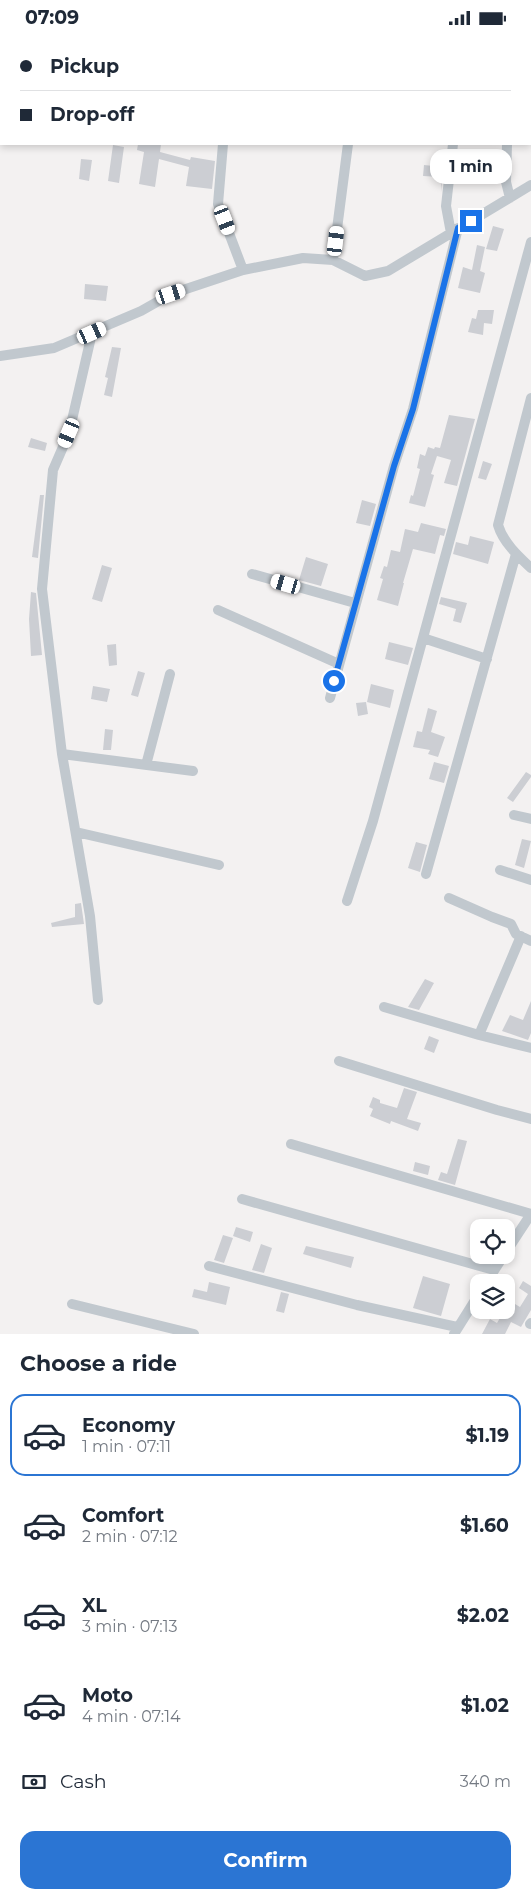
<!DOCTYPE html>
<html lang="en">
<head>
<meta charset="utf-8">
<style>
	:root { --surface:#fff; --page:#f6f6f7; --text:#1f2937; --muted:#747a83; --line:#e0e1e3; --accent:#2b75d3 }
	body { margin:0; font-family:Montserrat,sans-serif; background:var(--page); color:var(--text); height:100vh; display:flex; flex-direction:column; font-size:19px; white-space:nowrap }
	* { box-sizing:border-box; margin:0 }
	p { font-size:16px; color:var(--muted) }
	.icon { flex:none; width:28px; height:28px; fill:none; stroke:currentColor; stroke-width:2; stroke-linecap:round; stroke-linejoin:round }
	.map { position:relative; height:1299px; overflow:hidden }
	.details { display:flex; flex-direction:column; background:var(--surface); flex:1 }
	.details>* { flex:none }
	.top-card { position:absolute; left:0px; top:0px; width:531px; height:110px; box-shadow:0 2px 8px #0003; display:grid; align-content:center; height:110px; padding:0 20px; background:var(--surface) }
	.tools { position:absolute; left:470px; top:1184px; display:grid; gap:10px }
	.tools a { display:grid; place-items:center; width:45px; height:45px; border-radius:10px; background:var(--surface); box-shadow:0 2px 8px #0003; font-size:25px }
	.end { position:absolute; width:22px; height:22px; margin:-11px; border:6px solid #1a73e8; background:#fff; box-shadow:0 0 0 2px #fff }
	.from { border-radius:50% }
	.bubble { position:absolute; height:35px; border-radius:15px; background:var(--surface); box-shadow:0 2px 8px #0003; font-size:16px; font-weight:700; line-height:35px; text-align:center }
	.car { position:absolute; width:15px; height:30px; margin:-15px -8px; border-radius:6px; box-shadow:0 0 4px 1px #0007; background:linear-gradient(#fff 24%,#345 0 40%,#fff 0 76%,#345 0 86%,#fff 0) }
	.top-card b { display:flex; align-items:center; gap:18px; height:48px; font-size:19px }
	.top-card b+b { border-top:1px solid var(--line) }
	.top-card i { width:12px; height:12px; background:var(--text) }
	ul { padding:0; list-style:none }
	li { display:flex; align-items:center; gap:15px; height:82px; margin:0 10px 8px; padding:0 10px; border:2px solid transparent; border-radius:15px }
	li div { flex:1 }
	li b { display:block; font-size:19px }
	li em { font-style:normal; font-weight:700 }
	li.current { border-color:var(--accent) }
	li>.icon { width:45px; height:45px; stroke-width:1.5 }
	h2 { padding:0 20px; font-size:22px; line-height:60px }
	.pay { display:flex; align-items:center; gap:12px; height:55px; padding:0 20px; font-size:19px }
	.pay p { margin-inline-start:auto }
	.cta { display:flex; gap:10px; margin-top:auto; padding:10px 20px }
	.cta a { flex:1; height:58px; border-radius:15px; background:var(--accent); color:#fff; font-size:20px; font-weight:700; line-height:58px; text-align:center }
	.status { display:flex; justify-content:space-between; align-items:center; height:35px; padding:0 25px; background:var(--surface); direction:ltr }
	.status svg { height:14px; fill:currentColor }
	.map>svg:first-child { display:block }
</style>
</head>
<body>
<div class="status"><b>07:09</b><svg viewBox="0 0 49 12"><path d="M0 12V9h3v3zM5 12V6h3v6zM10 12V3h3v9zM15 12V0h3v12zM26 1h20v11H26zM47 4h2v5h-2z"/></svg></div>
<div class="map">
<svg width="531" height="1299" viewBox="0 0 531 1299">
	<rect width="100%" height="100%" fill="#f3f1f1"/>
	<path fill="#ccced3" d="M 138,109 L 161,109 L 160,117 L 190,125 L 191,122 L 215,126 L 212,154 L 186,151 L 189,132 L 159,124 L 155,152 L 139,149 L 144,117 L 137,115 Z
		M 113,110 L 124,112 L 119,148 L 108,146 Z
		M 81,124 L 92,125 L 89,146 L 79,144 Z
		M 424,130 L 443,132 L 441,157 L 441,142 L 423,141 Z
		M 493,191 L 504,194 L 497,216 L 486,214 Z
		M 477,210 L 485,212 L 480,236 L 485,238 L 480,258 L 458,253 L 463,232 L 472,235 Z
		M 85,249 L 108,251 L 106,266 L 84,264 Z
		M 478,275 L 494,275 L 492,289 L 484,288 L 483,300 L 468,297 L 472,283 L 476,284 Z
		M 112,312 L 121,313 L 112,362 L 104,360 L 108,343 L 105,342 Z
		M 449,380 L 475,384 L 457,451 L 444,448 L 451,425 L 437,421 L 431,439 L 434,440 L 425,472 L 409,468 L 411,460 L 413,461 L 420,434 L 417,433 L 420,419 L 425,421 L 428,412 L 434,414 L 435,412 L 440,413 Z
		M 31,403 L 47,408 L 45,416 L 28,412 Z
		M 483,426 L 492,429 L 486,445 L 478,443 Z
		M 40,460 L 44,460 L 38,523 L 32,522 Z
		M 362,465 L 376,469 L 370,491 L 356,488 Z
		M 421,488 L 446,494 L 444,501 L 440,500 L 435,519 L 413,514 L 403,548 L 404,548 L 398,571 L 377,565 L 383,544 L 380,543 L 384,531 L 387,532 L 391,515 L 400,517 L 405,494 L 418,497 Z
		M 470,501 L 494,507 L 488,529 L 453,519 L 456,507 L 468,510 Z
		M 306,522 L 328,529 L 321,551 L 299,545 Z
		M 102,530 L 112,533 L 102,567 L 92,564 Z
		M 31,557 L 36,558 L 42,620 L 31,621 L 29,584 Z
		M 441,562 L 467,568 L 461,588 L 453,586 L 456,574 L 439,569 Z
		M 389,607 L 413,613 L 408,630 L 385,624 Z
		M 116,609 L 117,630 L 109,631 L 107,610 Z
		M 138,636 L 145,638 L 138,662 L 131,660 Z
		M 371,649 L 394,655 L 390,673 L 367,667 Z
		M 93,651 L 110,654 L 107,667 L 91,664 Z
		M 366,667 L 368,679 L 358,681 L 356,668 Z
		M 428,673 L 437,676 L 431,697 L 445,702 L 438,722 L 428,719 L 430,715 L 413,712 L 417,696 L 422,697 Z
		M 105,694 L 113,695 L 111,715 L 103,715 Z
		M 434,727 L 449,731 L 444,748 L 429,744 Z
		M 526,737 L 531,740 L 531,742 L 513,767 L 507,763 Z
		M 522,804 L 531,806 L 524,833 L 515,830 Z
		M 416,807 L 427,810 L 420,837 L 408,833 Z
		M 81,868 L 84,889 L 52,892 L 51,888 L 75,882 L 75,869 Z
		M 425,944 L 434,948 L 419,975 L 408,972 Z
		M 531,966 L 531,998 L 528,1005 L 502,996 L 510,980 L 523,985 Z
		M 429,1001 L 439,1005 L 434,1018 L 424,1014 Z
		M 404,1053 L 417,1057 L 407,1084 L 421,1088 L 418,1096 L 391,1086 L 390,1089 L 370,1081 L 373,1074 L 369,1072 L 373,1062 L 380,1065 L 380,1068 L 397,1073 Z
		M 458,1104 L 467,1106 L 455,1150 L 438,1145 L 441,1137 L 447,1139 Z
		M 415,1127 L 430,1131 L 428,1140 L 413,1136 Z
		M 236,1192 L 253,1197 L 250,1207 L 233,1201 Z
		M 223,1200 L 233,1203 L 224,1228 L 214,1225 Z
		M 261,1209 L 272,1213 L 264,1238 L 252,1235 Z
		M 306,1211 L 354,1222 L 351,1233 L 303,1219 Z
		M 423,1241 L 450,1249 L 441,1281 L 413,1273 Z
		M 523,1246 L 531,1251 L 531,1275 L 521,1292 L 511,1287 L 505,1299 L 482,1299 L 490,1284 L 497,1288 L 510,1266 L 520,1272 L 528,1259 L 519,1253 Z
		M 209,1247 L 230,1252 L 226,1270 L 192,1262 L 194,1254 L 207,1257 Z
		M 281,1257 L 289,1259 L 284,1278 L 276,1276 Z"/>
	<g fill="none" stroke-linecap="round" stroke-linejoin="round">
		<path stroke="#c1c8ce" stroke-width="10" d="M 185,0 L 189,1
			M 231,1 L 231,0
			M 362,1 L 362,0
			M 465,1 L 466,0
			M 223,109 L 218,169 L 243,235
			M 507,109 L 506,147 L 510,163
			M 451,198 L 446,171 L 453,109
			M 333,225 L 348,109
			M 92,298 L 69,398 L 53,435 L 42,554 L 62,719 L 90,881 L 98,965
			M 0,321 L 54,313 L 141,276 L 171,259 L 243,235 L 303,223 L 333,225 L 365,241 L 388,236 L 531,150
			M 531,363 L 498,490 C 503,507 518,521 531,533
			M 252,539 L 355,568
			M 218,575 L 339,629
			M 423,603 L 487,624
			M 330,663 L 394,431 L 413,374 L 458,193
			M 62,719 L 193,736
			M 146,730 L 170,639
			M 514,780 L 531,784
			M 76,797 L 219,830
			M 500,835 L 531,845
			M 426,839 L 516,519
			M 449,863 L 492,882 L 511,889 L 516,899 L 531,906
			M 347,866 L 373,786 L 531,207
			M 384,972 L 479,1000 L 531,1013
			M 479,1000 L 521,901
			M 339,1026 L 497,1075 L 531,1084
			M 291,1109 L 531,1179
			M 242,1164 L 494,1235
			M 506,1217 L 531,1179
			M 209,1231 L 357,1270 L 457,1292
			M 486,1248 L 504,1220
			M 72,1269 L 194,1299
			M 530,1289 L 531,1288
			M 454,1299 L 479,1259"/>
	</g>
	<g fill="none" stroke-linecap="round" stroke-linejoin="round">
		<path stroke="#1a73e8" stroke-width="6" d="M 334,646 L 394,431 L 413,374 L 458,193 L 471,186"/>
	</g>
</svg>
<div class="tools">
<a><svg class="icon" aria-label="locate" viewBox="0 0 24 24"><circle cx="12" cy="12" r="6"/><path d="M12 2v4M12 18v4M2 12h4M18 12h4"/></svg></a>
<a><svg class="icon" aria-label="layers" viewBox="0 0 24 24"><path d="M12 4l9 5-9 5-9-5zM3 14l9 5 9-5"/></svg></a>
</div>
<i class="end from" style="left:334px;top:646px"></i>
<i class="end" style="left:471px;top:186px"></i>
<div class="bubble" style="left:430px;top:114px;width:82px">1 min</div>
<i class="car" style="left:225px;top:185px;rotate:159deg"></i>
<i class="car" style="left:336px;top:206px;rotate:7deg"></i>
<i class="car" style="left:171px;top:259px;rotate:72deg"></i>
<i class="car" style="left:92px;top:298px;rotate:66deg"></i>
<i class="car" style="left:69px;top:398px;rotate:203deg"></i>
<i class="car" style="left:286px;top:549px;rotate:286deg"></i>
<div class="top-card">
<b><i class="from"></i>Pickup</b>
<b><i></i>Drop-off</b>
</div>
</div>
<section class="details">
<h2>Choose a ride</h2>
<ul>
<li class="current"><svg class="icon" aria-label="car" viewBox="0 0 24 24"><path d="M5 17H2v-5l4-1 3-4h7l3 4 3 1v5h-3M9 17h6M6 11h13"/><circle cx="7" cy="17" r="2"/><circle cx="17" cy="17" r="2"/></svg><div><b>Economy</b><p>1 min · 07:11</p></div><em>$1.19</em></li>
<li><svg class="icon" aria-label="car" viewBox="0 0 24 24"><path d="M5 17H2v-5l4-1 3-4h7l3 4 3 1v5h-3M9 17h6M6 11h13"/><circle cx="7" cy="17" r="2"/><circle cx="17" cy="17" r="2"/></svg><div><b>Comfort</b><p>2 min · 07:12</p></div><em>$1.60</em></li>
<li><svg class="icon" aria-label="car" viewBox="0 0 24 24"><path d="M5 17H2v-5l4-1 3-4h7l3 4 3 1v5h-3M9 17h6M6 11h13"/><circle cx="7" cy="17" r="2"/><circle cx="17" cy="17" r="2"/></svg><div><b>XL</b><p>3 min · 07:13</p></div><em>$2.02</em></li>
<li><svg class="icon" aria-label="car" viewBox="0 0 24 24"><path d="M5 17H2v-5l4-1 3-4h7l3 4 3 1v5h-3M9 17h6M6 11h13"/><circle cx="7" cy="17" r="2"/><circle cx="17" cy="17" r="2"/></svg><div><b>Moto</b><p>4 min · 07:14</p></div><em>$1.02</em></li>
</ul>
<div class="pay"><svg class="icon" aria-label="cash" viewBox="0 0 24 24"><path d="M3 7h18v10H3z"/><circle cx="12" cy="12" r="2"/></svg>Cash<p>340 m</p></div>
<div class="cta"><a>Confirm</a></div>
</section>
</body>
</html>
